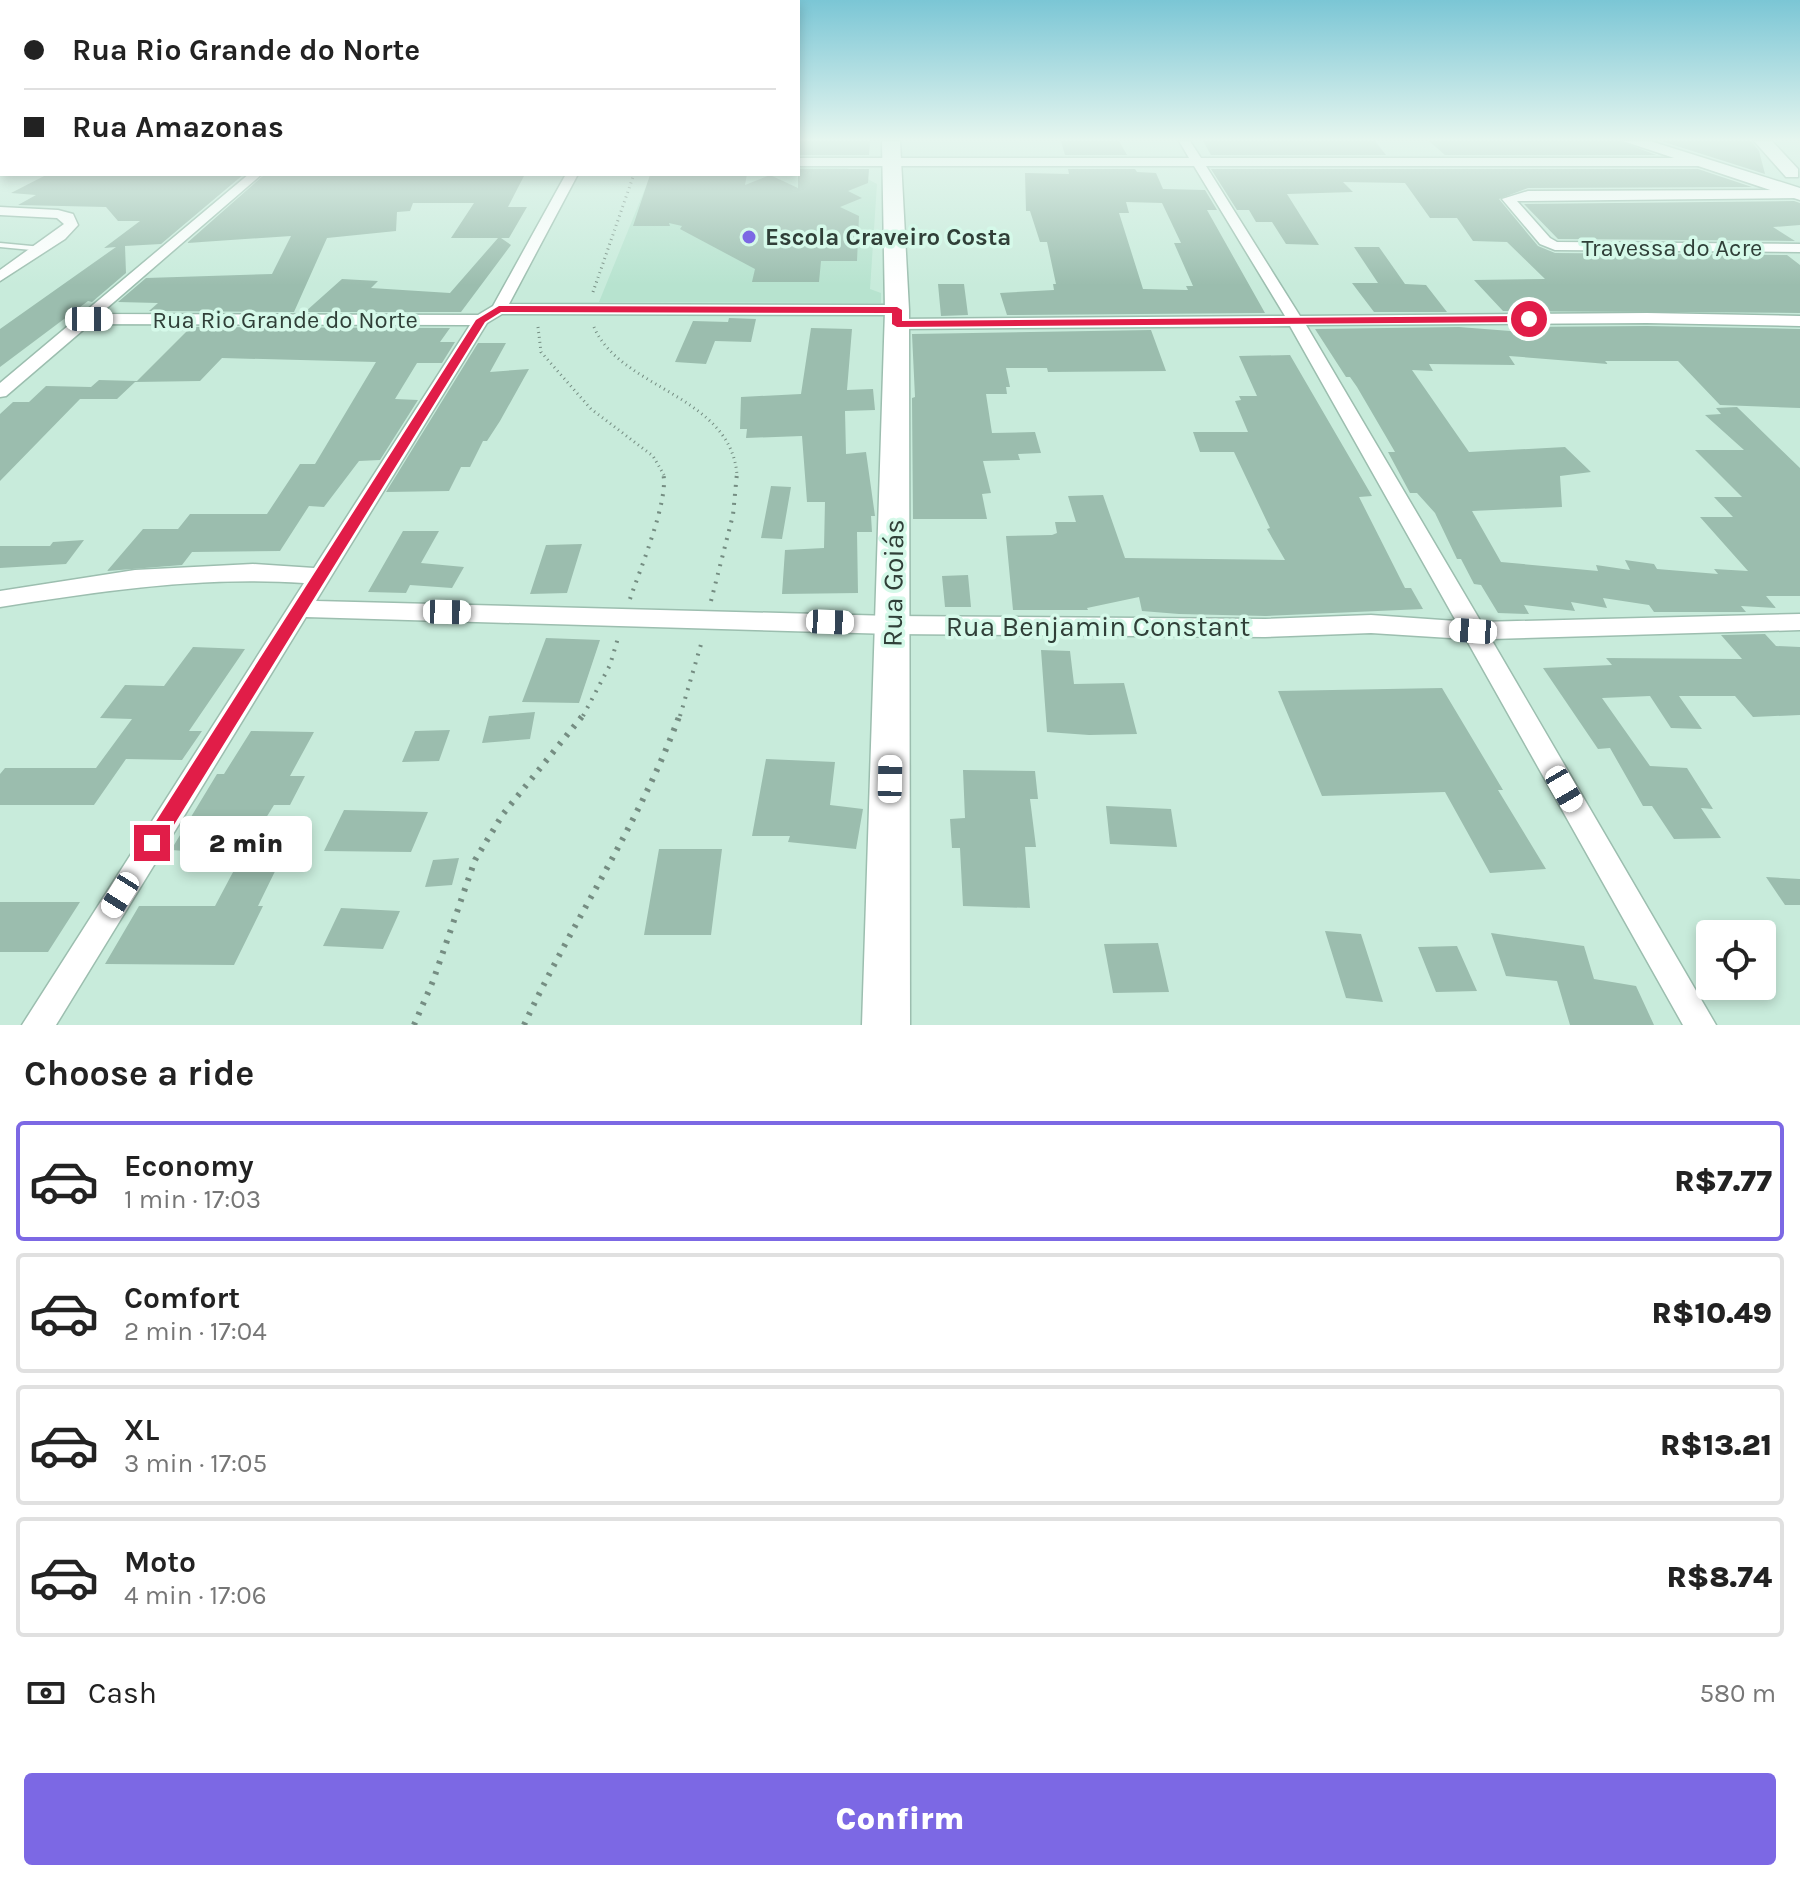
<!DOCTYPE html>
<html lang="en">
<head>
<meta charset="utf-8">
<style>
	:root { --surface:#fff; --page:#f6f6f6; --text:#222; --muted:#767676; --line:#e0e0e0; --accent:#7c68e4 }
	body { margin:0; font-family:Karla,sans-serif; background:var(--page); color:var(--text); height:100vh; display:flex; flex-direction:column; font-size:30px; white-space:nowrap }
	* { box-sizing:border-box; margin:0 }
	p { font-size:26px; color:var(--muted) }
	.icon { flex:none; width:44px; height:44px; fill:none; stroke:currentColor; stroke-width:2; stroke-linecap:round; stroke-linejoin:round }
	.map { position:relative; height:1025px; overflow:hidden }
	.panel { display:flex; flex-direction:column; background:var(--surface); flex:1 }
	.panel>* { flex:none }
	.guide { position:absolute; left:0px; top:0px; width:800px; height:176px; box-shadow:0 4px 12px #0003; display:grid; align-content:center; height:176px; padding:0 24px; background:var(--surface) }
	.controls { position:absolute; left:1696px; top:920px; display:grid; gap:16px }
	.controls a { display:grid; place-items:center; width:80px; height:80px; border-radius:8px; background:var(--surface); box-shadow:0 4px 12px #0003; font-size:40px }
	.end { position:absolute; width:36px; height:36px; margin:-18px; border:10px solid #e11d48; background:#fff; box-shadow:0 0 0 4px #fff }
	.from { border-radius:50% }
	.bubble { position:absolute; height:56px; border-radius:8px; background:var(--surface); box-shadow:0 4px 12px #0003; font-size:26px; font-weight:800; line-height:56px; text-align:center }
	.car { position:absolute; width:24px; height:48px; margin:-24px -12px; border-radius:10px; box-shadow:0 0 6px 2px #0007; background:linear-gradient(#fff 24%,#345 0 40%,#fff 0 76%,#345 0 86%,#fff 0) }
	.guide b { display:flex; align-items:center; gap:28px; height:76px; font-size:30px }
	.guide b+b { border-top:2px solid var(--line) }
	.guide i { width:20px; height:20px; background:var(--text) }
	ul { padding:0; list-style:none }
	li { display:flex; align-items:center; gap:24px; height:120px; margin:0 16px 12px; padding:0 8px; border:4px solid var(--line); border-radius:8px }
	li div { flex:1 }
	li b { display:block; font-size:30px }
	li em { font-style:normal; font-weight:800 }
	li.on { border-color:var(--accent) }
	li>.icon { width:72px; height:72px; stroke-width:1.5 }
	h2 { padding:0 24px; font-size:36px; line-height:96px }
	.pay { display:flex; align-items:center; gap:20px; height:88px; padding:0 24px; font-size:30px }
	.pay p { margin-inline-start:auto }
	.button { display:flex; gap:16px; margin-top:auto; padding:16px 24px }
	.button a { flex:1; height:92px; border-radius:8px; background:var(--accent); color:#fff; font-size:32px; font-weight:800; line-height:92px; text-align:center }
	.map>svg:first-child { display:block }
</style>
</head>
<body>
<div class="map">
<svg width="1800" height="1025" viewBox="0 0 1800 1025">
	<rect width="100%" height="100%" fill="#c8ebdb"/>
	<path fill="#b7e3cf" d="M 798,168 L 847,168 L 877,184 L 870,289 L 881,293 L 881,303 L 599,302 L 651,174 L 798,174 Z"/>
	<path fill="#9bbdae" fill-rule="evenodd" d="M 798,141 L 870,141 L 869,155 L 798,155 Z
		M 1061,141 L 1119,141 L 1127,155 L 1065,155 Z
		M 1203,141 L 1375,141 L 1386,155 L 1211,155 Z
		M 1429,141 L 1620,141 L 1656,155 L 1445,155 Z
		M 1661,141 L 1751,141 L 1759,151 L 1765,174 Z
		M 798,169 L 869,169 L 868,183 L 848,191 L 862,198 L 840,207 L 859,216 L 857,261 L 821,261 L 819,282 L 752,282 L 755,269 L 680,229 L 682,226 L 669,223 L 670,226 L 633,226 L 650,175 L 747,174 L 745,185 L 770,175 L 798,188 Z
		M 1068,169 L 1135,169 L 1137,172 L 1156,173 L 1163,189 L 1205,190 L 1217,210 L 1207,210 L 1265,313 L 1007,315 L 1000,293 L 1054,290 L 1053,284 L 1056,284 L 1047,242 L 1040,242 L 1030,211 L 1026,211 L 1025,173 L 1069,174 ZM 1126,202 L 1162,203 L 1181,243 L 1174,243 L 1193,286 L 1186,286 L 1188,290 L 1143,289 L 1119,213 L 1129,213 Z
		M 1211,169 L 1698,169 L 1752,187 L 1528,188 L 1499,199 L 1538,246 L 1555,253 L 1787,255 L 1800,265 L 1800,313 L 1503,311 L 1474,280 L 1545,279 L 1507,242 L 1473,241 L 1457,218 L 1430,218 L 1405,183 L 1343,182 L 1353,192 L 1287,194 L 1319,245 L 1286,244 L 1272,222 L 1256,222 L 1249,210 L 1237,210 Z
		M 48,174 L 244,174 L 161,244 L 125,246 L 126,273 L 92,302 L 88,301 L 0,367 L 0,329 L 116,247 L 104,248 L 140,221 L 118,221 L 106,207 L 18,205 L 36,195 L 11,193 Z
		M 265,174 L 525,174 L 508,207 L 527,207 L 509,238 L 501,238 L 511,245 L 461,312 L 305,312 L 342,279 L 378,281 L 371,288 L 450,293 L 498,238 L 451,238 L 474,203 L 413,203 L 410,211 L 397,212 L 396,231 L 327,238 L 294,312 L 149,311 L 158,303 L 118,302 L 146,278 L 272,274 L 291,236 L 187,243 Z
		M 1794,201 L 1800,203 L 1800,225 L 1773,227 L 1795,241 L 1558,239 L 1524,204 Z
		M 1354,247 L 1379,247 L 1405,284 L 1426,285 L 1447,312 L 1374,312 L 1352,283 L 1378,283 Z
		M 938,284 L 964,284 L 968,315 L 941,316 Z
		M 729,318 L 756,319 L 751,342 L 715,341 L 706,364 L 675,362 L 693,321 L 728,322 Z
		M 1647,326 L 1800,329 L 1800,408 L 1720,405 L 1678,361 L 1605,361 L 1608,364 L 1509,356 L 1515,365 L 1429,364 L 1433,371 L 1412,370 L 1469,452 L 1565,447 L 1591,472 L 1560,476 L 1562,507 L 1472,511 L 1501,562 L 1598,571 L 1596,565 L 1630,570 L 1625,560 L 1654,564 L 1657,569 L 1718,574 L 1714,569 L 1748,571 L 1700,517 L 1733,517 L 1714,497 L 1742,497 L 1695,450 L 1744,450 L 1705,415 L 1721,414 L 1716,408 L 1737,407 L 1800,468 L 1800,596 L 1766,596 L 1776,608 L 1741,606 L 1746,612 L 1654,612 L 1649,605 L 1603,598 L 1607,608 L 1571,602 L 1575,611 L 1524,605 L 1529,614 L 1498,613 L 1481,585 L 1474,584 L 1461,559 L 1457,559 L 1435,513 L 1417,493 L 1410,493 L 1388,452 L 1395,452 L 1357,387 L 1350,377 L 1346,377 L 1315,329 L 1459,327 L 1523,332 L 1518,327 Z
		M 191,327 L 450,328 L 440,342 L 455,342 L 442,363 L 417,363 L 395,399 L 418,400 L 380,460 L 359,461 L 324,507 L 309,506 L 280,551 L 192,552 L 182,565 L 107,571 L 143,529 L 178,529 L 190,514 L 267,514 L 300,464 L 315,464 L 376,362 L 222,358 L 200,381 L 135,382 L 117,399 L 80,399 L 0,481 L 0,414 L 13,402 L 29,402 L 46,386 L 91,387 L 99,380 L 137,381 Z
		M 811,328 L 852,329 L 847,390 L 873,389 L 875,410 L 845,411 L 846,454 L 866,452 L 875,516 L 871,516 L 872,532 L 857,532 L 858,593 L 782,594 L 785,550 L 824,548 L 825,502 L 807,502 L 802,436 L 746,438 L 747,429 L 740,429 L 741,397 L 801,394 Z
		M 1151,330 L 1166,371 L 1048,372 L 1047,368 L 1006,368 L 1010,387 L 1006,387 L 1007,394 L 986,394 L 992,433 L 1035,432 L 1041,453 L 1018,454 L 1020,460 L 983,461 L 991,493 L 982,494 L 987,519 L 913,519 L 912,398 L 915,397 L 912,334 Z
		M 478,343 L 506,343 L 490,372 L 529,369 L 500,421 L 487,441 L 483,441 L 470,467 L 461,467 L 449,491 L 386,492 Z
		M 1290,355 L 1372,496 L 1359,497 L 1405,588 L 1411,588 L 1423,609 L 1266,616 L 1179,614 L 1142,611 L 1139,597 L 1087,608 L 1088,610 L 1013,610 L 1006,536 L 1052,535 L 1057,533 L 1055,522 L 1076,522 L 1068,496 L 1103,495 L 1125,558 L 1285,560 L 1267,529 L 1270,528 L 1234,452 L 1200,452 L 1193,432 L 1248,432 L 1235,401 L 1241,400 L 1239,396 L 1257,396 L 1239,356 Z
		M 771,486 L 791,487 L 782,539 L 761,538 Z
		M 403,531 L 439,531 L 421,563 L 464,567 L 452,588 L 410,585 L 406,593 L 368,592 Z
		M 84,540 L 66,564 L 0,568 L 0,546 L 50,546 L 53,542 Z
		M 582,544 L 567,593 L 530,594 L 546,545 Z
		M 968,575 L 971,607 L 945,607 L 942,576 Z
		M 1765,634 L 1776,646 L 1800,647 L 1800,715 L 1753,717 L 1735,696 L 1679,696 L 1702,729 L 1671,728 L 1650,696 L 1602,698 L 1650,766 L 1687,768 L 1713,809 L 1701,808 L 1721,838 L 1674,839 L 1652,806 L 1643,806 L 1610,748 L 1598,749 L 1543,668 L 1612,665 L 1606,658 L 1742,659 L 1721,635 Z
		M 546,638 L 600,640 L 579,703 L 522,702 Z
		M 193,647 L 245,649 L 189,731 L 202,731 L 182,760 L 126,759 L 94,805 L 0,805 L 0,774 L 5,768 L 96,768 L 132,719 L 100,718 L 125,685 L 164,686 Z
		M 1041,650 L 1070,651 L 1074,684 L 1124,683 L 1137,734 L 1089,735 L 1047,732 Z
		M 1442,688 L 1503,790 L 1498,790 L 1546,869 L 1490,873 L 1445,792 L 1322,796 L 1278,691 Z
		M 535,712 L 530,739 L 482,743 L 489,716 Z
		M 450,730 L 439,761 L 402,762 L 415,731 Z
		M 251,731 L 314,732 L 290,776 L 305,776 L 290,805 L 274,805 L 243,855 L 171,850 L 217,774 L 224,774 Z
		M 766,759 L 835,762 L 830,805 L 863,809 L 856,849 L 788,842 L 790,836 L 752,836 Z
		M 963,770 L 1035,771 L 1038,799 L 1030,799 L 1036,847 L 1025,847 L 1030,908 L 963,906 L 960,848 L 952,848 L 950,819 L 965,818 Z
		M 1106,806 L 1171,809 L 1177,847 L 1110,844 Z
		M 344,810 L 428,812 L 411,852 L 324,851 Z
		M 659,849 L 722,849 L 711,935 L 644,935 Z
		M 241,857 L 282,857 L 258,906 L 263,906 L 234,965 L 105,964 L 139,906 L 215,906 Z
		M 459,858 L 452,885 L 425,887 L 433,860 Z
		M 1766,877 L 1800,879 L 1800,905 L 1785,905 Z
		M 0,902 L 80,902 L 48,952 L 0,952 Z
		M 341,908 L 400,911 L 383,949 L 323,946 Z
		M 1325,931 L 1361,934 L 1383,1002 L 1346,998 Z
		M 1491,933 L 1584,946 L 1594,979 L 1636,986 L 1654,1025 L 1570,1025 L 1557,981 L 1506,976 Z
		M 1158,943 L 1169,992 L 1113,993 L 1104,944 Z
		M 1457,946 L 1477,991 L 1436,992 L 1418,947 Z"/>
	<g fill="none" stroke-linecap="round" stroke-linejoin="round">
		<g stroke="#9cbeaf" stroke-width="3">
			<path id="lane" d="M 0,243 L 42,247 L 45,249 L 42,251 L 0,247 Z"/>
		</g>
		<g stroke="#9cbeaf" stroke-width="3">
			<path id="street" d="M 1179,141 L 1190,141 L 1201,158 L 1699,158 L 1705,162 L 1699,166 L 1206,166 L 1300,316 L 1647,313 L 1800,316 L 1800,326 L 1647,323 L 1306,325 L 1481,622 L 1800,614 L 1800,630 L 1491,639 L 1716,1025 L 1683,1025 L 1466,639 L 1371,633 L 1265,637 L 892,634 L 306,617 L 56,1025 L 22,1025 L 304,583 C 201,576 102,591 0,607 L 0,591 L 135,570 L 253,564 L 314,568 L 470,325 L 90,324 L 6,396 L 0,397 L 0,383 L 249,174 L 262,174 L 100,314 L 478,315 L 493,306 L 566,174 L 578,174 L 509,304 L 897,305 L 905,310 L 897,315 L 502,314 L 487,323 L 316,601 L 892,616 L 1265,619 L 1371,615 L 1456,621 L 1290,326 L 897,329 L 889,324 L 897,319 L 1285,316 L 1194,166 L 798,166 L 798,158 L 1189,158 Z
				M 1800,190 L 1800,198 L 1517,201 L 1550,238 L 1557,242 L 1800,244 L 1800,252 L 1555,250 L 1540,244 L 1502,199 L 1528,191 Z
				M 0,207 L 58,210 L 73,214 L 78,225 L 65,239 L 0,281 L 0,270 L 64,224 L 57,218 L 0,215 Z"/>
		</g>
		<g stroke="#9cbeaf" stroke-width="3">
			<path id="secondary" d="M 882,141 L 900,141 L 909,310 L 910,1025 L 862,1025 L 885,310 Z
				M 1623,141 L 1650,141 L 1800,188 L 1800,200 Z
				M 1754,141 L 1772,141 L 1798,169 L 1798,177 L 1786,177 Z"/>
		</g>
		<path stroke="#758d82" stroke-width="3" stroke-dasharray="1 4" stroke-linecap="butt" d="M 593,292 L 634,174
			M 538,327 L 541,352 L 591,409 L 653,456 L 664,475
			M 594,327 C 620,389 731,395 737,475"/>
		<path stroke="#758d82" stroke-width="4" stroke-dasharray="2 7" stroke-linecap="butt" d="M 630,599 C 639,572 670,498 663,473
			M 711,601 L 733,515 L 737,473
			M 583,716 L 610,665 L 618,638
			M 680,716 L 702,641"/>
		<path stroke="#758d82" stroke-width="6" stroke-dasharray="3 8" stroke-linecap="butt" d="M 414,1025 L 433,981 L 475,860 L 503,814 L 584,714
			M 524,1025 C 573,920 640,823 680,714"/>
		<use href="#lane" fill="#fff" fill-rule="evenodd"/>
		<use href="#street" fill="#fff" fill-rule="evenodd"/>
		<use href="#secondary" fill="#fff" fill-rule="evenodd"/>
	</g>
	<linearGradient id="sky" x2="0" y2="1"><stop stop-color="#7bc6d5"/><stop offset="0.49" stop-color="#e6f6ef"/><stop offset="1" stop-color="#e6f6ef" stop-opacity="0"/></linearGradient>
	<rect width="1800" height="285" fill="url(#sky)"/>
	<path fill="#e11d48" d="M 499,306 L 897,307 L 902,310 L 902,321 L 1529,316 L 1534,319 L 1529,322 L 897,327 L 892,324 L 892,313 L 501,312 L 485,322 L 159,849 L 152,851 L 146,849 L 143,843 L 146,837 L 476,320 Z"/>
	<circle fill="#7c68e4" stroke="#d5f9e9" stroke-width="3" cx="749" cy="237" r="8"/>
	<g text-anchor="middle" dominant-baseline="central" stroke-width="7" stroke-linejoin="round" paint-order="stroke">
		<g font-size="24" font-weight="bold" fill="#303f38" stroke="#d5f9e9" text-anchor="start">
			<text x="765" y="237">Escola Craveiro Costa</text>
		</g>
		<g font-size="24" fill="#303f38" stroke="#d5f9e9">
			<text x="1672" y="248">Travessa do Acre</text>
			<text x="285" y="320">Rua Rio Grande do Norte</text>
		</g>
		<g font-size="28" fill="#303f38" stroke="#d5f9e9">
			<text transform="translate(893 583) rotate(-89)">Rua Goiás</text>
			<text x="1098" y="626">Rua Benjamin Constant</text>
		</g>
	</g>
</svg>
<div class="controls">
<a><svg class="icon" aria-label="locate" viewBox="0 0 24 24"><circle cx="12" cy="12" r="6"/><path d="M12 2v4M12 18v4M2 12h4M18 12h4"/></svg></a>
</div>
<i class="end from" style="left:1529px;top:319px"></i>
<i class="end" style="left:152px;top:843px"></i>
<div class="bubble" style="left:180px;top:816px;width:132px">2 min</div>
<i class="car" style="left:89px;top:319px;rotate:90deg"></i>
<i class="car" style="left:447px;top:612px;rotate:91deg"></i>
<i class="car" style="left:830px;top:622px;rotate:92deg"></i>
<i class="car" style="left:1473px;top:631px;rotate:274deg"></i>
<i class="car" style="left:890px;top:779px;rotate:1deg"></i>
<i class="car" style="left:1564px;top:789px;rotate:150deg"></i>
<i class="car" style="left:120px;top:895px;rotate:212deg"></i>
<div class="guide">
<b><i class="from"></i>Rua Rio Grande do Norte</b>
<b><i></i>Rua Amazonas</b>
</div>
</div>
<section class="panel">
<h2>Choose a ride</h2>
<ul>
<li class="on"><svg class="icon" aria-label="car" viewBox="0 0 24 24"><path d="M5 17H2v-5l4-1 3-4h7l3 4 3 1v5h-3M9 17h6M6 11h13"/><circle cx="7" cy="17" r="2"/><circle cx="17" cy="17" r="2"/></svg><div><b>Economy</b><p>1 min · 17:03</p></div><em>R$7.77</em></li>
<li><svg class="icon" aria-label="car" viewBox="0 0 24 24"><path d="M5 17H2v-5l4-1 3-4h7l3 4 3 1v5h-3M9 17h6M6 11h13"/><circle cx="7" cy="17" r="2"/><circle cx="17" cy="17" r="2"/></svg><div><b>Comfort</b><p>2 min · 17:04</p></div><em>R$10.49</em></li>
<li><svg class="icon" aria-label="car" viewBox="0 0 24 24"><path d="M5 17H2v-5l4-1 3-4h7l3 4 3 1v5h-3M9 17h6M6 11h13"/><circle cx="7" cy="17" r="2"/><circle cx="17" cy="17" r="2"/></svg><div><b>XL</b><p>3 min · 17:05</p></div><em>R$13.21</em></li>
<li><svg class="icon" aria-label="car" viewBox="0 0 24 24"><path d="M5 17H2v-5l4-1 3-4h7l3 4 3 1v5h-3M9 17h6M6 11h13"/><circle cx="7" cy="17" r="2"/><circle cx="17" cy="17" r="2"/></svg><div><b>Moto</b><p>4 min · 17:06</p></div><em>R$8.74</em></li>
</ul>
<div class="pay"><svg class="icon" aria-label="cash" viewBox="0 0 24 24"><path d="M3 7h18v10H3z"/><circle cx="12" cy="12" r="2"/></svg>Cash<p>580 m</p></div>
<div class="button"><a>Confirm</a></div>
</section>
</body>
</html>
